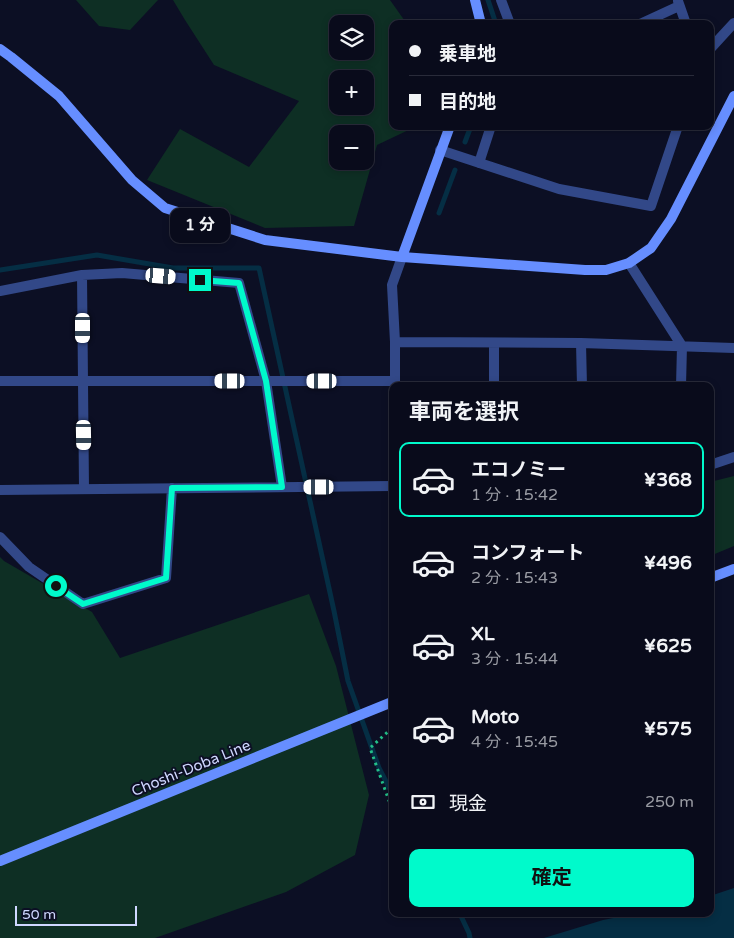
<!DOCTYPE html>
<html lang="ja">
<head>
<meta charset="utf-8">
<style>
	:root { --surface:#090b1b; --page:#171928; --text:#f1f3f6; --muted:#999ba3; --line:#292b3a; --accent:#00facb }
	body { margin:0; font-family:"Varela Round","Noto Sans JP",sans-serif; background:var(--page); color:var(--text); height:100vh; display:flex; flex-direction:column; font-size:19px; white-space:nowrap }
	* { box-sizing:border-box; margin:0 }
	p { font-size:16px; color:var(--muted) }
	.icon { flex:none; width:28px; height:28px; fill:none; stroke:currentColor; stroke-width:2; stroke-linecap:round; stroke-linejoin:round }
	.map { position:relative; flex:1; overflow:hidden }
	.sheet { position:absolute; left:389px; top:382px; width:325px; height:535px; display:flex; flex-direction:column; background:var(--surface); border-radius:10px; box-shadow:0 2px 8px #0003,0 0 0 1px var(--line) }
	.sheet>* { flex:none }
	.top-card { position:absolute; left:389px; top:20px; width:325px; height:110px; border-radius:10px; box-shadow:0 2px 8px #0003,0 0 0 1px var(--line); display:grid; align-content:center; height:110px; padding:0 20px; background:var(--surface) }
	.tools { position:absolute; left:329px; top:15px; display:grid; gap:10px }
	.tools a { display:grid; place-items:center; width:45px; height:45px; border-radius:10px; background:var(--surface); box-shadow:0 2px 8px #0003,0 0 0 1px var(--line); font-size:25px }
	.scale { position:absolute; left:15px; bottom:12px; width:122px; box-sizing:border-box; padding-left:5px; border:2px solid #cfd7ff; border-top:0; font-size:14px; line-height:18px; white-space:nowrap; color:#cfd7ff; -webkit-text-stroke:4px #0c0f24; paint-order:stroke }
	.end { position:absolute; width:22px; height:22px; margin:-11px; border:6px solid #00facb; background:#111; box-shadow:0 0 0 2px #111 }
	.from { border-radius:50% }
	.bubble { position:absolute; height:35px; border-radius:10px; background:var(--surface); box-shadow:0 2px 8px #0003,0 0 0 1px var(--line); font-size:16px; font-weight:700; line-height:35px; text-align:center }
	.car { position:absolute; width:15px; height:30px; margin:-15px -8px; border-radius:6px; box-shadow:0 0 4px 1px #0007; background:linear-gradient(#fff 24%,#345 0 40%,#fff 0 76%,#345 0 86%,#fff 0) }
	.top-card b { display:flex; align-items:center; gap:18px; height:48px; font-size:19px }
	.top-card b+b { border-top:1px solid var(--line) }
	.top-card i { width:12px; height:12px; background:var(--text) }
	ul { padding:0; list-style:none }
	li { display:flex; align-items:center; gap:15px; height:75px; margin:0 10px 8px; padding:0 10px; border:2px solid transparent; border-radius:10px }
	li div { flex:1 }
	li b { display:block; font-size:19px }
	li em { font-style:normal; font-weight:700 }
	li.active { border-color:var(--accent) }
	li>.icon { width:45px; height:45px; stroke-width:1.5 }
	h2 { padding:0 20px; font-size:22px; line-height:60px }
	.pay { display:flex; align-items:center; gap:12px; height:55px; padding:0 20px; font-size:19px }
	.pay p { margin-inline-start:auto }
	.primary-button { display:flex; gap:10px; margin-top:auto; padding:10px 20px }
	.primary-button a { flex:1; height:58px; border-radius:10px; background:var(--accent); color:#111; font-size:20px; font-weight:700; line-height:58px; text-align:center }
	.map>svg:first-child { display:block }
</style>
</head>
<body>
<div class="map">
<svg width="734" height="938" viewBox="0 0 734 938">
	<rect width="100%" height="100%" fill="#0c0f24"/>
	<path fill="#0e2f24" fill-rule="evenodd" d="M 76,0 L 158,0 L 130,30 L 99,26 Z
		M 173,0 L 390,0 L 407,24 L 392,24 L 392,126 L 417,126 L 377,145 L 354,226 L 265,228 L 147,180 L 180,129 L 249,167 L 299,101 L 214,65 L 185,20 ZM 338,24 L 365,24 L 365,51 L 338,51 ZM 338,79 L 365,79 L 365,106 L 338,106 ZM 338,134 L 365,134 L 365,161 L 338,161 Z
		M 734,476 L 734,546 L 710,556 L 710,482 Z
		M 0,557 L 4,561 L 92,612 L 120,658 L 309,594 L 336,666 L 369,795 L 355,855 L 286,892 L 155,938 L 0,938 Z"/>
	<path fill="#052e44" d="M 734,888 L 734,938 L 544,938 L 603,920 L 634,914 L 710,914 L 710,896 Z"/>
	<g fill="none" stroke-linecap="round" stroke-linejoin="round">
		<path stroke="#052e44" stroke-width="5" d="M 488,0 L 496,24
			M 465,142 L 471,126
			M 439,213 L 455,170
			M 0,270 L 97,255 L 173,268 L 259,268 L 334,611 L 348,681 L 379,768 L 392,793
			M 460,914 L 469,933 L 470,938"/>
		<path stroke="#23c089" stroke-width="3" stroke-dasharray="2.5 4" stroke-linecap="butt" d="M 392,728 L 370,748 L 392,809"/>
		<path stroke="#324888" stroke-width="10" d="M 501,0 L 510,24
			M 678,1 L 686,24
			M 640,24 L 679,6
			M 710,49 L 734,23
			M 440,150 L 559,189 L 651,206 L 678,126
			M 479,163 L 491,126
			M 629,263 L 682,346 L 681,386
			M 82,275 L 84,489
			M 0,291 L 82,275 L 122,273 L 239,283 L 266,381 L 282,487
			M 395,342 L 581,343 L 734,348
			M 581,343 L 582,386
			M 0,381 L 395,381
			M 395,386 L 395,342 L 392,285 L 402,257
			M 494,386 L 494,343
			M 710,465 L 734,457
			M 0,490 L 392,486
			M 0,537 L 29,567 L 83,604 L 166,578 L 172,488"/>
		<path stroke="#668eff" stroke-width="10" d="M 475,0 L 481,24
			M 0,49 L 11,57 L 59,96 L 132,180 L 165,208 L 265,240 L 402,257 L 585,270 L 606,270 L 629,263 L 651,248 L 671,219 L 734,96
			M 402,257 L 450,126
			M 710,578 L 734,569
			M 0,861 L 392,702"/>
	</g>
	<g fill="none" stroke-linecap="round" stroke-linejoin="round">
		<path stroke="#00facb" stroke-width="6" d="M 56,586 L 83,604 L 166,578 L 172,488 L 282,487 L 266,381 L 239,283 L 200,280"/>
	</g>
	<g text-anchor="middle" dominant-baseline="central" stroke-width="4" stroke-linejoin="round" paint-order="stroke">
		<g font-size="15" fill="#cfd7ff" stroke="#0c0f24">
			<text transform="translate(191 768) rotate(-22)">Choshi-Doba Line</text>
		</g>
	</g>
</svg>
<div class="tools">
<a><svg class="icon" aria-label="layers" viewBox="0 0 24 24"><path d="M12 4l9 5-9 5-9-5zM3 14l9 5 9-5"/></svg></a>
<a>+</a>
<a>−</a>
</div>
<div class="scale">50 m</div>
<i class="end from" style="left:56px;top:586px"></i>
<i class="end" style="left:200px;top:280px"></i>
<div class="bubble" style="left:170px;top:208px;width:60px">1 分</div>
<i class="car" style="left:161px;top:276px;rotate:95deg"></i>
<i class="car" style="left:83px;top:328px;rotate:180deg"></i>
<i class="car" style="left:230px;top:381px;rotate:270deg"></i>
<i class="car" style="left:322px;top:381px;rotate:270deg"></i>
<i class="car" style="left:84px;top:435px;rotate:179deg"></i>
<i class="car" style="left:319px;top:487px;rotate:270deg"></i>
<div class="top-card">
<b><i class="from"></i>乗車地</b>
<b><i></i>目的地</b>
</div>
<section class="sheet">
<h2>車両を選択</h2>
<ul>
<li class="active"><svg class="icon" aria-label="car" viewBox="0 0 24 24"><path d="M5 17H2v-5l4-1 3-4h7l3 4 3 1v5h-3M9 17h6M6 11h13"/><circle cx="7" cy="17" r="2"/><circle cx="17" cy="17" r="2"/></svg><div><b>エコノミー</b><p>1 分 · 15:42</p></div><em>¥368</em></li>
<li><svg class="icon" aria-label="car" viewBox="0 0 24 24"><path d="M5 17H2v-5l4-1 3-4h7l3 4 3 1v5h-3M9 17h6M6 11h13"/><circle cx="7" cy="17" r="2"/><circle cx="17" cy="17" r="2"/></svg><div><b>コンフォート</b><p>2 分 · 15:43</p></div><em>¥496</em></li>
<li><svg class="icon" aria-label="car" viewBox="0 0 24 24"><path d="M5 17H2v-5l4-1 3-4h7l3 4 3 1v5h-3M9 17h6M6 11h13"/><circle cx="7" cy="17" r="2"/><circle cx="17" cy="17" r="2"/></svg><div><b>XL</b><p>3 分 · 15:44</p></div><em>¥625</em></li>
<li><svg class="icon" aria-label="car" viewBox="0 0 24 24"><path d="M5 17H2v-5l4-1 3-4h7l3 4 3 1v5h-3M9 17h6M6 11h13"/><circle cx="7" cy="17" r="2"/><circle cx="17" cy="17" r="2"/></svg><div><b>Moto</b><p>4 分 · 15:45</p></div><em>¥575</em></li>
</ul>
<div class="pay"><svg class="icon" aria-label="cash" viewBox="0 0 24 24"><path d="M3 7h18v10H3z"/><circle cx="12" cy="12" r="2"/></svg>現金<p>250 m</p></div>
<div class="primary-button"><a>確定</a></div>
</section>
</div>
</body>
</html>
